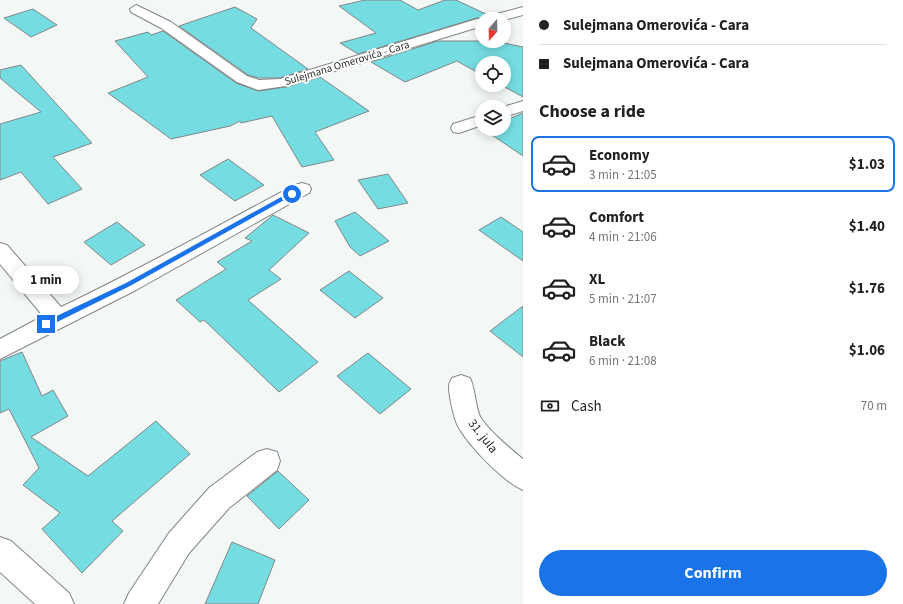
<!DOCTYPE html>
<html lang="en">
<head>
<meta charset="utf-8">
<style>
	:root { --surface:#fff; --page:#f6f6f6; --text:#202124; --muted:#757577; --line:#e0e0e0; --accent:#1a73e8 }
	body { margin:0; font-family:"Source Sans 3",sans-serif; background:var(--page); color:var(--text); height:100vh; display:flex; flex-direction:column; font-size:15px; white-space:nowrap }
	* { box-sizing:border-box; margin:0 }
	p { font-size:13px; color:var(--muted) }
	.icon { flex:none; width:22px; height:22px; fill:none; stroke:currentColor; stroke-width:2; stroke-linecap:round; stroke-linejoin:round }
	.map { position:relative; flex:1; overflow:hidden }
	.drawer { display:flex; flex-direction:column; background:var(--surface); width:380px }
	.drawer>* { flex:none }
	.banner { display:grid; align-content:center; height:88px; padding:0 16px; background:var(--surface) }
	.needle { width:26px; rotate:200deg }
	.controls { position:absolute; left:475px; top:12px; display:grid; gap:8px }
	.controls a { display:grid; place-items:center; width:36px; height:36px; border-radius:50%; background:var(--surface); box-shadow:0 2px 10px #0003; font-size:20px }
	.end { position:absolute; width:18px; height:18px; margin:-9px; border:5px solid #1a73e8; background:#fff; box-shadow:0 0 0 2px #fff }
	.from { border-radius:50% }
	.bubble { position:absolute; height:28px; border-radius:14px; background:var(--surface); box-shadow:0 2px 10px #0003; font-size:13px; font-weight:700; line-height:28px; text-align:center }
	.banner b { display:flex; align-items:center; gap:14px; height:38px; font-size:15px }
	.banner b+b { border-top:1px solid var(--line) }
	.banner i { width:10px; height:10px; background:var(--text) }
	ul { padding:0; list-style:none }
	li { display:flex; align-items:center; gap:12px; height:56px; margin:0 8px 6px; padding:0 8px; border:2px solid transparent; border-radius:8px }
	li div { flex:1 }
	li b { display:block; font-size:15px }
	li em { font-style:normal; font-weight:700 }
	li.on { border-color:var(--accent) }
	li>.icon { width:36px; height:36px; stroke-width:1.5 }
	h2 { padding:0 16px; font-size:18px; line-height:48px }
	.pay { display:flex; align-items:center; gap:10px; height:44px; padding:0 16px; font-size:15px }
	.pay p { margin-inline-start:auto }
	.cta { display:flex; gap:8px; margin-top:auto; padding:8px 16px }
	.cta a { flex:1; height:46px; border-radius:24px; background:var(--accent); color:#fff; font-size:16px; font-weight:700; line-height:46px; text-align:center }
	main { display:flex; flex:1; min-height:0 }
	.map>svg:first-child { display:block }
</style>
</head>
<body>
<main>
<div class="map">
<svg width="523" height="604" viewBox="0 0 523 604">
	<rect width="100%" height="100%" fill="#f3f8f6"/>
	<path fill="#75dde2" stroke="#818687" d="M 365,0 L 400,0 L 418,10 L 445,0 L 456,0 L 488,15 L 486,19 L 477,18 L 358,54 L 340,43 L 376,33 L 339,6 Z
		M 235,7 L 257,19 L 251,28 L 308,69 L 280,78 L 259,78 L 248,75 L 179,26 Z
		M 33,9 L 57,25 L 31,37 L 4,18 Z
		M 163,31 L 236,83 L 258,91 L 286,87 L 320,77 L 369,111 L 315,132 L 334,160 L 302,167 L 272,116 L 241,123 L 240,121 L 230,126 L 171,139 L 108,93 L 148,77 L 115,41 L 148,32 L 151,35 Z
		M 438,41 L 504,41 L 504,43 L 523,47 L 523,97 L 501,85 L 504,85 L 504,63 L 482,63 L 482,75 L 457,61 L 405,82 L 371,62 Z
		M 21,65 L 92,143 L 53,157 L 82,189 L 48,204 L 21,172 L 0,180 L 0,124 L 41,112 L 0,78 L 0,70 Z
		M 523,113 L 523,156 L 483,129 L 504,129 L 504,121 Z
		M 228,159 L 264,185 L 235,201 L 200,175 Z
		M 388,174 L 408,203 L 378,209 L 358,180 Z
		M 355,212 L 389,241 L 360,256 L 350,247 L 335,221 Z
		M 273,215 L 309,233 L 269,270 L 281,279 L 248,300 L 318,362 L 279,392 L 204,320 L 200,322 L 176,300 L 226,269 L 217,262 L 252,241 L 245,238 Z
		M 501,217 L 523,232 L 523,261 L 479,230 Z
		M 117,222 L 145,245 L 111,265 L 84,242 Z
		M 349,271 L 383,298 L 355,318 L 320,290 Z
		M 523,306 L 523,357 L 490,331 Z
		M 22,352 L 42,396 L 53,390 L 68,416 L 31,437 L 88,476 L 156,421 L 190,454 L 112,521 L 123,531 L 82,573 L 42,529 L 60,513 L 23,485 L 39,468 L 9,409 L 0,413 L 0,361 Z
		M 368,353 L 411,389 L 380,414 L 337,376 Z
		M 278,471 L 309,500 L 279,529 L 247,496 Z
		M 232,542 L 275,560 L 258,604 L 205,604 Z"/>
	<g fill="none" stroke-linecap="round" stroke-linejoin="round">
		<g stroke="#808583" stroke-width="2">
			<path id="minor" d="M 136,5 L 171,22 L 247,76 L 259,80 L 280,79 L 477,19 L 486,19 L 482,19 L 482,26 L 286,86 L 258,90 L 237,82 L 161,28 L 131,12 L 130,9 Z
				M 523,7 L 523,15 L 504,20 L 487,19 L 489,16 Z
				M 523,101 L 523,111 L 504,117 L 503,107 Z
				M 482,115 L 482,125 L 459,133 L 453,132 L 451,128 L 453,124 Z
				M 302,183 L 309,185 L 311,189 L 309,193 L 136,290 L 0,359 L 0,339 L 43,316 L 0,264 L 0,243 L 7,245 L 61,307 C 141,269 217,226 295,185 Z
				M 461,375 L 470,378 C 475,389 475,402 479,414 C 483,426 513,451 523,459 L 523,490 C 504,482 470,447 459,428 C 454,420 449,396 449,386 C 449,383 451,380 452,378 Z
				M 267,449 L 277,452 L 280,461 L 277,470 L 229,508 L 189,553 L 158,604 L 124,604 L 129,593 L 169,533 L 209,488 L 257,452 Z
				M 0,537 L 11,541 L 69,593 L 74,604 L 35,604 L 0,572 Z"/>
		</g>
		<use href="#minor" fill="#fff" fill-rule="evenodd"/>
	</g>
	<path fill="#1a73e8" d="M 290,192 L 295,194 L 130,286 L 49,326 L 44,326 L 44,322 L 126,283 Z"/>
	<g text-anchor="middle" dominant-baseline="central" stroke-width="4" stroke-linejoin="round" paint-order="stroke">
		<g font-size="11" fill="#292b2a" stroke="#fff">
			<text transform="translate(347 63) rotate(-17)">Sulejmana Omerovića - Cara</text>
		</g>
		<g font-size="13" fill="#292b2a" stroke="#fff">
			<text transform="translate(483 436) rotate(52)">31. jula</text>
		</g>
	</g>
</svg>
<div class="controls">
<a><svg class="needle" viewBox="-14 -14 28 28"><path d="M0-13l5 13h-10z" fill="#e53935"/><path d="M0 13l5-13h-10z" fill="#757577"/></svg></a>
<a><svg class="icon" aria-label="locate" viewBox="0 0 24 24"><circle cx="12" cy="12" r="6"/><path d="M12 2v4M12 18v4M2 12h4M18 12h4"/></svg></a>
<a><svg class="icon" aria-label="layers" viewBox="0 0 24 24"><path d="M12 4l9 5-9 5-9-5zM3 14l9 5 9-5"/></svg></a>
</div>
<i class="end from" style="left:292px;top:194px"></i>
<i class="end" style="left:46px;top:324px"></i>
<div class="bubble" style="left:13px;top:266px;width:66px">1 min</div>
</div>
<section class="drawer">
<div class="banner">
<b><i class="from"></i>Sulejmana Omerovića - Cara</b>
<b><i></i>Sulejmana Omerovića - Cara</b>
</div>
<h2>Choose a ride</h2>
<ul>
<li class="on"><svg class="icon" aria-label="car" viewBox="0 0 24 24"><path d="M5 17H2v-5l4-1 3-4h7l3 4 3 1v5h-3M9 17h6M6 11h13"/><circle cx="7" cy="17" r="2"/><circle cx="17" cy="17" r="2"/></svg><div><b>Economy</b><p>3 min · 21:05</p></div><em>$1.03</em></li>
<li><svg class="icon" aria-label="car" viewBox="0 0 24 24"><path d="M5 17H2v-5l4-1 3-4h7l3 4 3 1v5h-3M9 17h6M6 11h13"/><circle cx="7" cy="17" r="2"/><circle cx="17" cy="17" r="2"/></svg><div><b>Comfort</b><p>4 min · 21:06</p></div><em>$1.40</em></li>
<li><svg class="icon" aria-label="car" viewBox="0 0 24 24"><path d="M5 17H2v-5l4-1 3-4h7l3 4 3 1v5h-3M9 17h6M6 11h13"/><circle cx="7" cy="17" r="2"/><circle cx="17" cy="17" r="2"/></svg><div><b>XL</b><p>5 min · 21:07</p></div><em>$1.76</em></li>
<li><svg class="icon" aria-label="car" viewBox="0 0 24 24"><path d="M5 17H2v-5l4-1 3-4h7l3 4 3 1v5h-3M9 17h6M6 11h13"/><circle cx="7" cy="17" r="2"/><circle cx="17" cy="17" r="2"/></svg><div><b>Black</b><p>6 min · 21:08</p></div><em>$1.06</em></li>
</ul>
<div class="pay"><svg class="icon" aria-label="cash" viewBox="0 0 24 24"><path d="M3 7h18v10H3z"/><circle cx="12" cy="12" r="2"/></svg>Cash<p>70 m</p></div>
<div class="cta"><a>Confirm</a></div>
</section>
</main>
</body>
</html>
